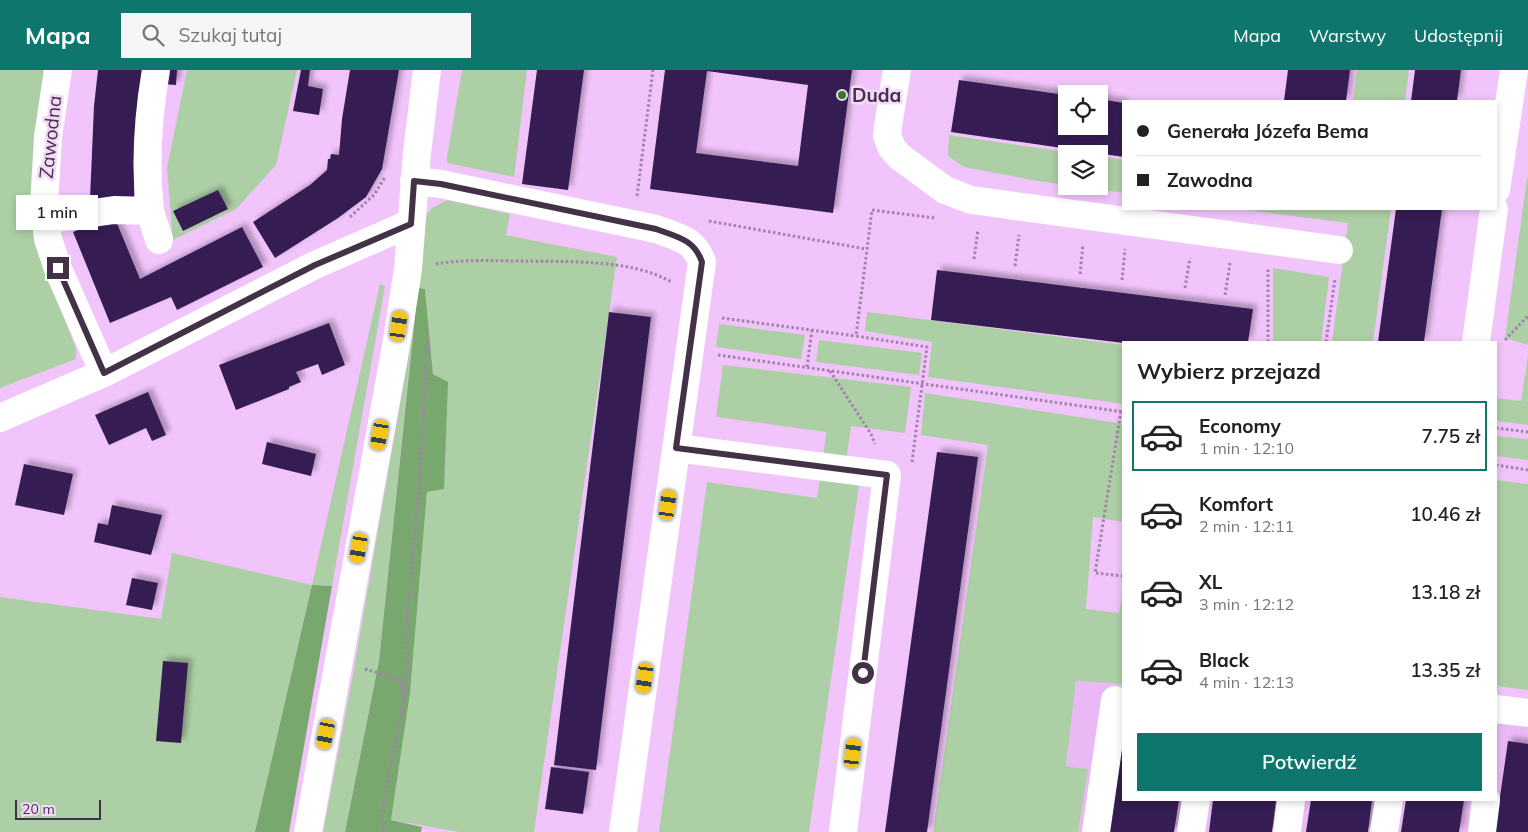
<!DOCTYPE html>
<html lang="pl">
<head>
<meta charset="utf-8">
<style>
	:root { --surface:#fff; --page:#f6f6f6; --text:#222; --muted:#767676; --line:#e0e0e0; --accent:#0f766e }
	body { margin:0; font-family:Mulish,sans-serif; background:var(--page); color:var(--text); height:100vh; display:flex; flex-direction:column; font-size:19px; white-space:nowrap }
	* { box-sizing:border-box; margin:0 }
	p { font-size:16px; color:var(--muted) }
	.icon { flex:none; width:28px; height:28px; fill:none; stroke:currentColor; stroke-width:2; stroke-linecap:round; stroke-linejoin:round }
	.map { position:relative; flex:1; overflow:hidden }
	.details { position:absolute; left:1122px; top:271px; width:375px; height:460px; display:flex; flex-direction:column; background:var(--surface); border-radius:0px; box-shadow:0 2px 8px #0003 }
	.details>* { flex:none }
	.guide { position:absolute; left:1122px; top:30px; width:375px; height:110px; border-radius:0px; box-shadow:0 2px 8px #0003; display:grid; align-content:center; height:110px; padding:0 15px; background:var(--surface) }
	.controls { position:absolute; left:1058px; top:15px; display:grid; gap:10px }
	.controls a { display:grid; place-items:center; width:50px; height:50px; border-radius:0px; background:var(--surface); box-shadow:0 2px 8px #0003; font-size:25px }
	.scale { position:absolute; left:15px; bottom:12px; width:86px; box-sizing:border-box; padding-left:5px; border:2px solid #433147; border-top:0; font-size:14px; line-height:18px; white-space:nowrap; color:#433147; -webkit-text-stroke:4px #f4d8fa; paint-order:stroke }
	.end { position:absolute; width:22px; height:22px; margin:-11px; border:6px solid #433147; background:#fff; box-shadow:0 0 0 2px #fff }
	.from { border-radius:50% }
	.bubble { position:absolute; height:35px; border-radius:0px; background:var(--surface); box-shadow:0 2px 8px #0003; font-size:16px; font-weight:600; line-height:35px; text-align:center }
	.car { position:absolute; width:15px; height:30px; margin:-15px -8px; border-radius:6px; box-shadow:0 0 4px 1px #0007; background:linear-gradient(#f5c518 24%,#345 0 40%,#f5c518 0 76%,#345 0 86%,#f5c518 0) }
	.guide b { display:flex; align-items:center; gap:18px; height:48px; font-size:19px }
	.guide b+b { border-top:1px solid var(--line) }
	.guide i { width:12px; height:12px; background:var(--text) }
	ul { padding:0; list-style:none }
	li { display:flex; align-items:center; gap:15px; height:70px; margin:0 10px 8px; padding:0 5px; border:2px solid transparent; border-radius:0px }
	li div { flex:1 }
	li b { display:block; font-size:19px }
	li em { font-style:normal; font-weight:600 }
	li.active { border-color:var(--accent) }
	li>.icon { width:45px; height:45px; stroke-width:1.5 }
	h2 { padding:0 15px; font-size:22px; line-height:60px }
	.button { display:flex; gap:10px; margin-top:auto; padding:10px 15px }
	.button a { flex:1; height:58px; border-radius:0px; background:var(--accent); color:#fff; font-size:20px; font-weight:600; line-height:58px; text-align:center }
	header { display:flex; align-items:center; gap:30px; box-sizing:border-box; height:70px; padding:0 25px; background:var(--accent); color:#fff }
	header strong { font-size:24px }
	nav { display:flex; gap:28px; margin-inline-start:auto; font-size:18px }
	.search { width:350px; height:45px; background:var(--page); display:flex; align-items:center; gap:12px; box-sizing:border-box; padding:0 18px; border-radius:0px; color:var(--muted); font-size:19px }
	.map>svg:first-child { display:block }
</style>
</head>
<body>
<header>
<strong>Mapa</strong>
<div class="search"><svg class="icon" aria-label="search" viewBox="0 0 24 24"><circle cx="10" cy="10" r="6"/><path d="M15 15l6 6"/></svg>Szukaj tutaj</div>
<nav><a>Mapa</a><a>Warstwy</a><a>Udostępnij</a></nav>
</header>
<div class="map">
<svg width="1528" height="762" viewBox="0 0 1528 762">
	<defs>
		<filter id="shadow"><feDropShadow dx="4.5" dy="-4.5" stdDeviation="2.5" flood-color="#0004"/></filter>
	</defs>
	<rect width="100%" height="100%" fill="#f1c4fb"/>
	<path fill="#eab8f5" d="M 1076,611 L 1124,614 L 1124,730 L 1496,730 L 1496,650 L 1528,655 L 1528,762 L 1078,762 L 1087,699 L 1066,696 Z"/>
	<path fill="#adcfa5" d="M 0,0 L 48,0 L 38,181 L 76,279 L 76,289 L 0,318 Z
		M 187,0 L 297,0 L 276,95 L 236,139 L 173,170 L 167,98 Z
		M 462,0 L 527,0 L 514,107 L 447,93 L 447,87 Z
		M 1357,0 L 1409,0 L 1405,31 L 1353,31 Z
		M 949,65 L 1080,84 L 1066,84 L 1066,115 L 1032,110 L 964,97 L 948,86 Z
		M 1099,86 L 1124,90 L 1124,123 L 1074,116 L 1099,116 Z
		M 1527,109 L 1528,109 L 1528,275 L 1505,268 Z
		M 447,130 L 510,144 L 506,165 L 617,187 L 534,762 L 459,762 L 391,750 L 410,623 L 427,422 L 444,419 L 425,219 L 418,218 L 426,145 L 432,138 Z
		M 1240,139 L 1391,139 L 1373,272 L 1332,272 L 1348,153 Z
		M 1273,198 L 1329,207 L 1321,272 L 1273,272 Z
		M 380,214 L 385,216 L 332,516 L 312,515 L 255,762 L 0,762 L 0,527 L 161,549 L 172,483 L 312,515 Z
		M 867,242 L 1124,275 L 1124,334 L 928,307 L 932,272 L 865,261 Z
		M 414,253 L 379,591 L 345,762 L 323,762 L 352,610 Z
		M 719,254 L 805,265 L 801,289 L 716,277 Z
		M 819,270 L 922,283 L 919,305 L 816,292 Z
		M 1528,286 L 1528,355 L 1496,351 L 1497,328 L 1521,331 Z
		M 723,295 L 911,317 L 905,363 L 851,356 L 846,392 L 823,391 L 826,362 L 716,347 Z
		M 925,323 L 1124,354 L 1124,452 L 1093,447 L 1086,539 L 1119,543 L 1124,513 L 1124,614 L 1076,611 L 1066,696 L 1088,699 L 1078,762 L 933,762 L 988,375 L 921,365 Z
		M 1496,366 L 1528,369 L 1528,390 L 1496,386 Z
		M 820,409 L 859,415 L 809,762 L 659,762 L 707,412 L 817,428 Z
		M 1496,410 L 1528,414 L 1528,620 L 1496,616 Z"/>
	<path fill="#79a86e" d="M 418,218 L 425,219 L 433,304 L 448,312 L 444,419 L 427,422 L 410,623 L 391,750 L 422,757 L 421,762 L 345,762 L 379,591 Z
		M 312,515 L 332,516 L 289,762 L 255,762 Z"/>
	<path fill="#341f52" fill-rule="evenodd" filter="url(#shadow)" d="M 98,0 L 143,0 L 138,40 L 134,131 L 90,129 L 94,36 Z
		M 164,0 L 177,0 L 176,15 L 163,14 Z
		M 301,0 L 310,0 L 308,16 L 323,19 L 319,45 L 293,41 Z
		M 350,0 L 399,0 L 382,99 L 366,127 L 338,148 L 275,188 L 253,152 L 310,115 L 327,100 L 328,89 L 330,89 L 331,84 L 339,85 L 342,49 Z
		M 537,0 L 584,0 L 568,120 L 522,114 Z
		M 665,0 L 852,0 L 833,143 L 650,119 ZM 707,1 L 808,15 L 798,96 L 696,83 Z
		M 1288,0 L 1350,0 L 1346,31 L 1284,31 Z
		M 1415,0 L 1461,0 L 1457,31 L 1411,31 Z
		M 959,10 L 1066,25 L 1066,56 L 1099,56 L 1099,29 L 1124,33 L 1124,87 L 951,62 Z
		M 218,120 L 228,139 L 183,161 L 173,141 Z
		M 1396,139 L 1442,139 L 1424,272 L 1378,272 Z
		M 114,146 L 140,209 L 242,157 L 263,197 L 177,240 L 171,227 L 110,253 L 73,162 Z
		M 937,200 L 1253,239 L 1248,272 L 1124,273 L 931,250 Z
		M 609,242 L 651,247 L 596,700 L 554,695 Z
		M 329,253 L 345,295 L 322,305 L 318,294 L 296,302 L 301,312 L 289,317 L 289,319 L 236,340 L 219,295 Z
		M 148,322 L 166,365 L 152,371 L 146,358 L 109,375 L 95,345 Z
		M 267,372 L 316,384 L 311,406 L 262,394 Z
		M 937,382 L 978,387 L 927,762 L 885,762 Z
		M 24,394 L 73,404 L 64,445 L 15,435 Z
		M 112,435 L 162,445 L 151,485 L 94,472 L 98,453 L 108,455 Z
		M 132,508 L 158,513 L 152,540 L 126,535 Z
		M 163,591 L 188,593 L 181,673 L 156,671 Z
		M 1124,651 L 1124,730 L 1179,730 L 1174,762 L 1107,762 Z
		M 1508,671 L 1528,674 L 1528,762 L 1495,762 Z
		M 551,697 L 589,702 L 583,744 L 545,739 Z
		M 1213,730 L 1276,730 L 1272,762 L 1209,762 Z
		M 1311,730 L 1372,730 L 1368,762 L 1306,762 Z
		M 1406,730 L 1464,730 L 1459,762 L 1401,762 Z"/>
	<g fill="none" stroke-linecap="round" stroke-linejoin="round">
		<path stroke="#a282aa" stroke-width="3" stroke-dasharray="2.5 2.5" stroke-linecap="butt" d="M 637,126 L 653,0
			M 350,147 L 374,125 L 385,107
			M 709,151 L 866,179
			M 974,189 L 978,160
			M 436,194 C 465,189 494,191 524,191 C 568,192 633,189 671,212
			M 1015,196 L 1019,165
			M 1080,204 L 1083,174
			M 1122,210 L 1125,179
			M 1185,218 L 1190,188
			M 1225,225 L 1230,193
			M 722,248 L 856,266
			M 1505,270 L 1528,246
			M 1268,272 L 1268,198
			M 1326,272 L 1335,209
			M 718,285 L 1124,342
			M 807,297 L 812,260
			M 830,301 L 871,364 L 875,374
			M 1121,341 L 1095,503 L 1124,506
			M 1496,358 L 1528,362
			M 912,392 L 927,277 L 856,266 L 872,140 L 935,148
			M 1496,395 L 1528,400
			M 365,599 L 392,607 L 401,611 L 403,620
			M 384,762 L 382,748 L 384,730 L 402,637 L 406,608 L 407,548 L 419,418 L 428,268"/>
		<path stroke="#fff" stroke-width="28" d="M 58,0 L 48,67 L 44,136 L 48,169 L 58,199 L 104,303
			M 897,0 L 888,56 L 887,66 L 892,78 L 900,87 L 945,120 L 971,130 L 1339,180
			M 414,111 L 441,114 L 656,159 C 677,167 694,169 702,192 L 623,762
			M 1496,120 L 1514,0
			M 150,141 C 145,95 148,46 156,0
			M 45,150 L 114,140 L 150,141 L 159,170
			M 1476,272 L 1494,139
			M 0,348 L 104,303 L 315,195 L 411,153
			M 676,378 L 887,405 L 843,762
			M 1496,639 L 1528,643
			M 308,762 L 397,270 L 408,199 L 417,83 L 427,0
			M 1096,762 L 1115,630
			M 1191,762 L 1196,730
			M 1287,762 L 1291,730
			M 1384,762 L 1389,730
			M 1482,762 L 1486,730"/>
	</g>
	<g fill="none" stroke-linecap="round" stroke-linejoin="round">
		<path stroke="#433147" stroke-width="6" d="M 58,198 L 104,303 L 315,195 L 411,154 L 414,111 L 441,114 L 656,159 C 677,167 694,169 702,192 L 676,378 L 887,405 L 863,603"/>
	</g>
	<circle fill="#337b1f" stroke="#f4d8fa" stroke-width="2" cx="842" cy="25" r="5"/>
	<g text-anchor="middle" dominant-baseline="central" stroke-width="5" stroke-linejoin="round" paint-order="stroke">
		<g font-size="19" font-weight="bold" fill="#433147" stroke="#f4d8fa" text-anchor="start">
			<text x="852" y="25">Duda</text>
		</g>
		<g font-size="19" fill="#433147" stroke="#f4d8fa">
			<text transform="translate(50 67) rotate(-84)">Zawodna</text>
		</g>
	</g>
</svg>
<div class="controls">
<a><svg class="icon" aria-label="locate" viewBox="0 0 24 24"><circle cx="12" cy="12" r="6"/><path d="M12 2v4M12 18v4M2 12h4M18 12h4"/></svg></a>
<a><svg class="icon" aria-label="layers" viewBox="0 0 24 24"><path d="M12 4l9 5-9 5-9-5zM3 14l9 5 9-5"/></svg></a>
</div>
<div class="scale">20 m</div>
<i class="end from" style="left:863px;top:603px"></i>
<i class="end" style="left:58px;top:198px"></i>
<div class="bubble" style="left:16px;top:125px;width:82px">1 min</div>
<i class="car" style="left:399px;top:256px;rotate:8deg"></i>
<i class="car" style="left:380px;top:365px;rotate:190deg"></i>
<i class="car" style="left:668px;top:435px;rotate:8deg"></i>
<i class="car" style="left:359px;top:478px;rotate:190deg"></i>
<i class="car" style="left:645px;top:608px;rotate:188deg"></i>
<i class="car" style="left:326px;top:664px;rotate:191deg"></i>
<i class="car" style="left:853px;top:683px;rotate:7deg"></i>
<div class="guide">
<b><i class="from"></i>Generała Józefa Bema</b>
<b><i></i>Zawodna</b>
</div>
<section class="details">
<h2>Wybierz przejazd</h2>
<ul>
<li class="active"><svg class="icon" aria-label="car" viewBox="0 0 24 24"><path d="M5 17H2v-5l4-1 3-4h7l3 4 3 1v5h-3M9 17h6M6 11h13"/><circle cx="7" cy="17" r="2"/><circle cx="17" cy="17" r="2"/></svg><div><b>Economy</b><p>1 min · 12:10</p></div><em>7.75 zł</em></li>
<li><svg class="icon" aria-label="car" viewBox="0 0 24 24"><path d="M5 17H2v-5l4-1 3-4h7l3 4 3 1v5h-3M9 17h6M6 11h13"/><circle cx="7" cy="17" r="2"/><circle cx="17" cy="17" r="2"/></svg><div><b>Komfort</b><p>2 min · 12:11</p></div><em>10.46 zł</em></li>
<li><svg class="icon" aria-label="car" viewBox="0 0 24 24"><path d="M5 17H2v-5l4-1 3-4h7l3 4 3 1v5h-3M9 17h6M6 11h13"/><circle cx="7" cy="17" r="2"/><circle cx="17" cy="17" r="2"/></svg><div><b>XL</b><p>3 min · 12:12</p></div><em>13.18 zł</em></li>
<li><svg class="icon" aria-label="car" viewBox="0 0 24 24"><path d="M5 17H2v-5l4-1 3-4h7l3 4 3 1v5h-3M9 17h6M6 11h13"/><circle cx="7" cy="17" r="2"/><circle cx="17" cy="17" r="2"/></svg><div><b>Black</b><p>4 min · 12:13</p></div><em>13.35 zł</em></li>
</ul>
<div class="button"><a>Potwierdź</a></div>
</section>
</div>
</body>
</html>
